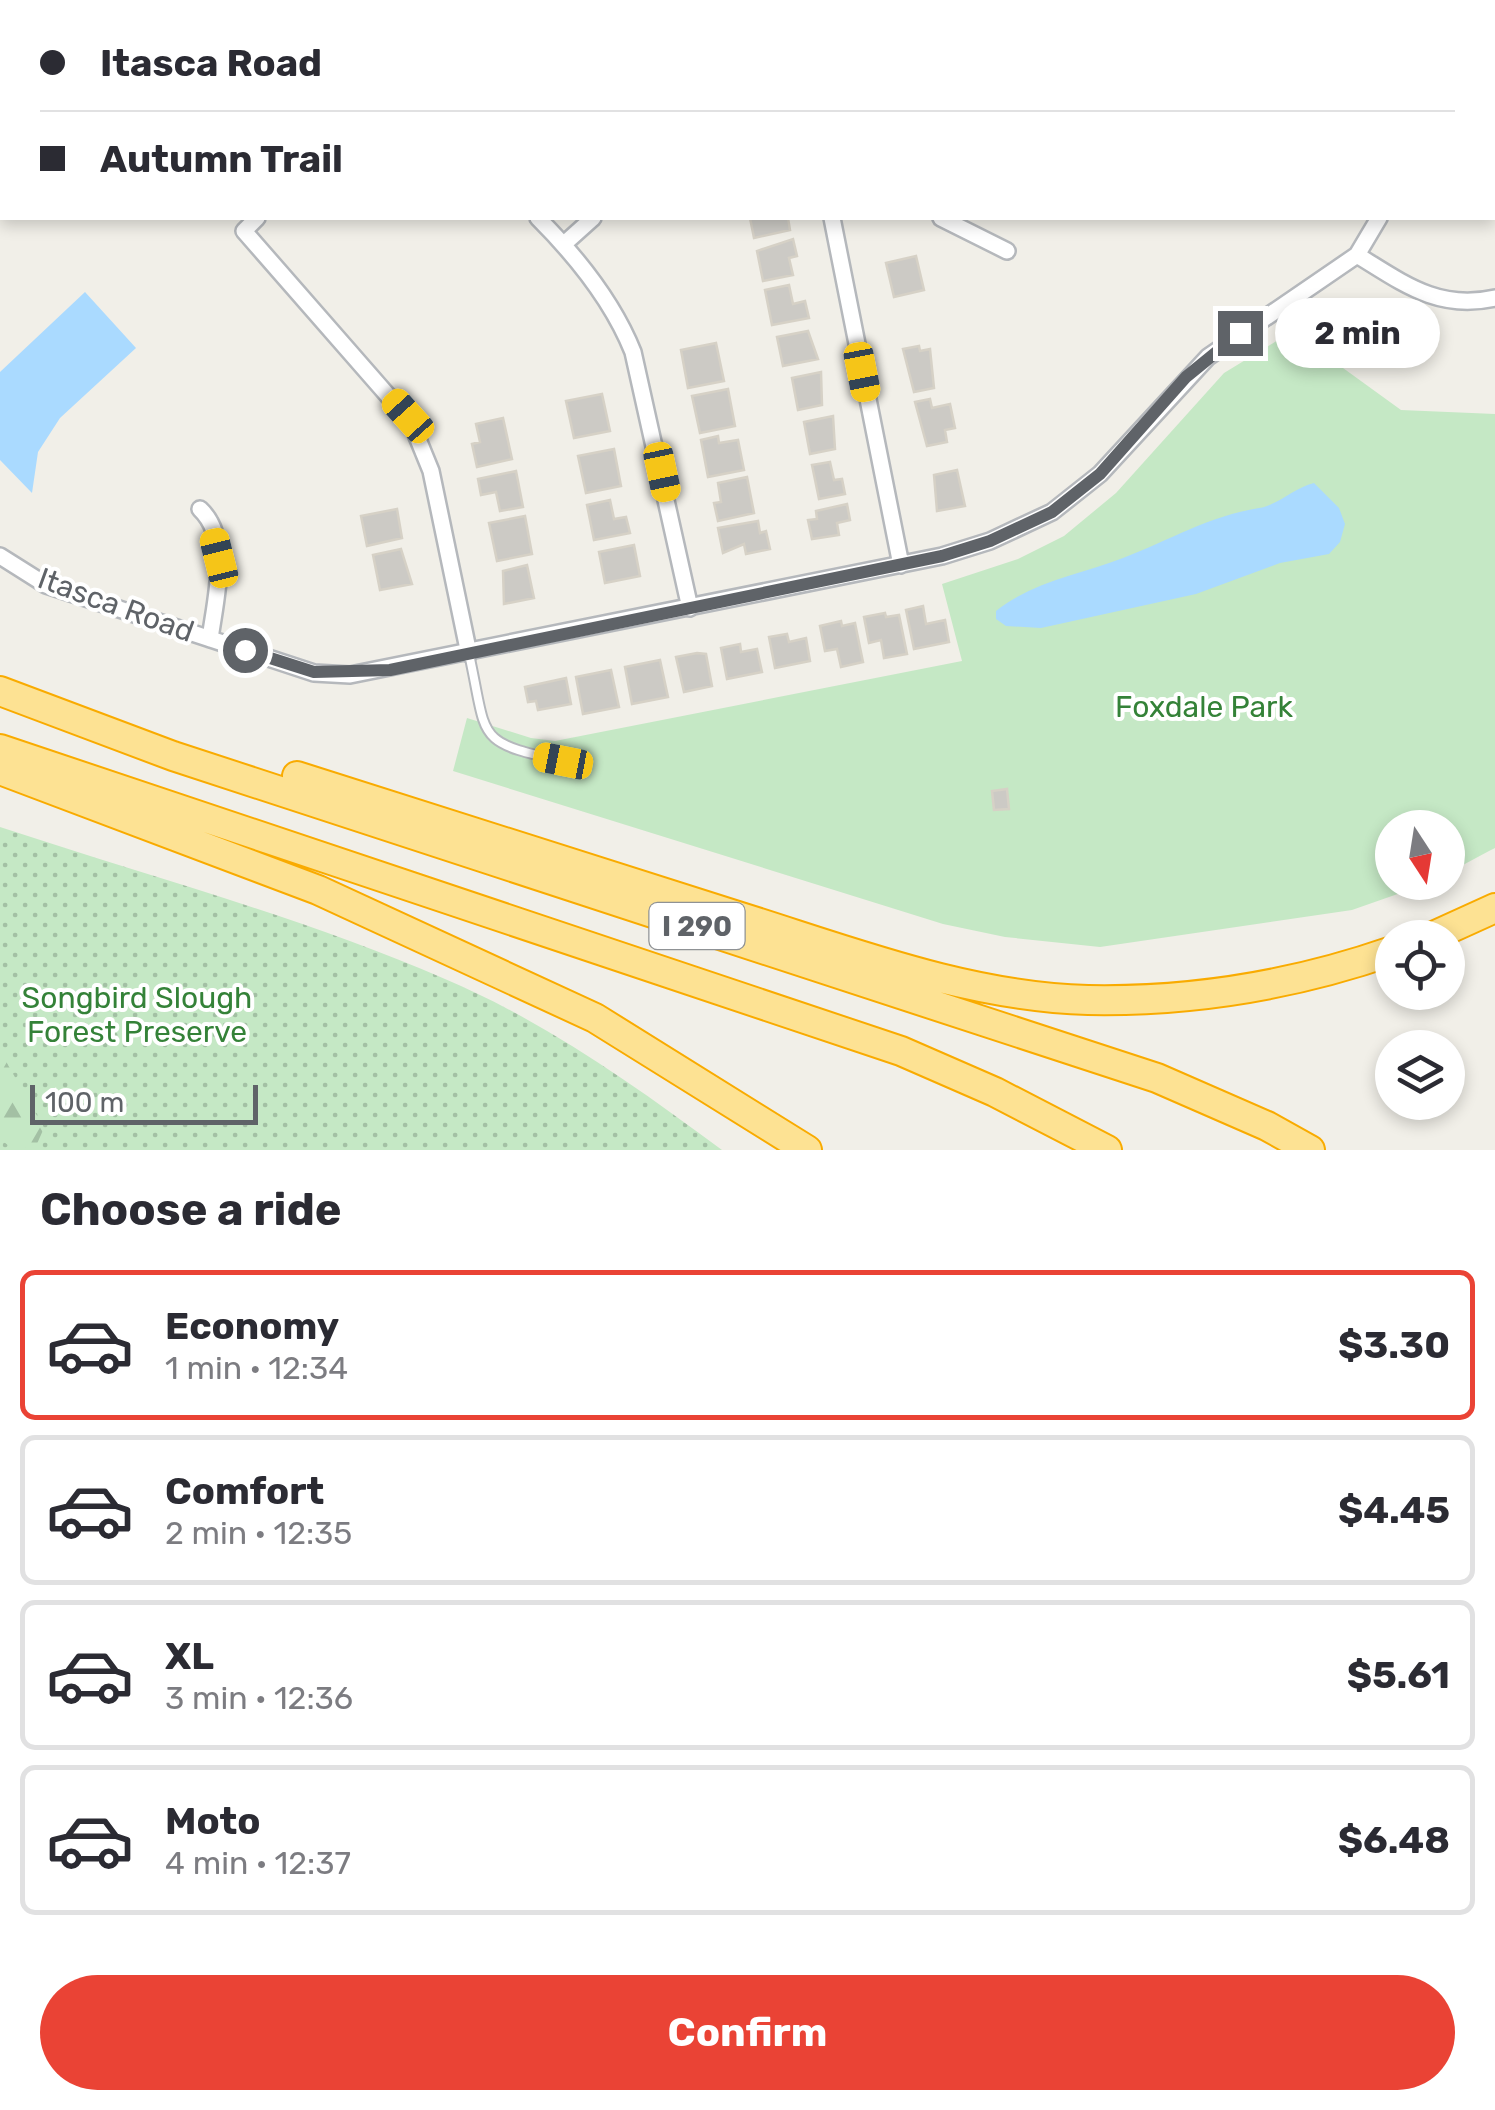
<!DOCTYPE html>
<html lang="en">
<head>
<meta charset="utf-8">
<style>
	:root { --surface:#fff; --page:#f7f7f7; --text:#2b2b33; --muted:#7c7c81; --line:#e1e1e2; --accent:#ea4335 }
	body { margin:0; font-family:Rubik,sans-serif; background:var(--page); color:var(--text); height:100vh; display:flex; flex-direction:column; font-size:38px; white-space:nowrap }
	* { box-sizing:border-box; margin:0 }
	p { font-size:32px; color:var(--muted) }
	.icon { flex:none; width:55px; height:55px; fill:none; stroke:currentColor; stroke-width:2; stroke-linecap:round; stroke-linejoin:round }
	.map { position:relative; height:1150px; overflow:hidden }
	.panel { display:flex; flex-direction:column; background:var(--surface); flex:1 }
	.panel>* { flex:none }
	.guide { position:absolute; left:0px; top:0px; width:1495px; height:220px; box-shadow:0 5px 15px #0003; display:grid; align-content:center; height:220px; padding:0 40px; background:var(--surface) }
	.needle { width:65px; rotate:168deg }
	.controls { position:absolute; left:1375px; top:810px; display:grid; gap:20px }
	.controls a { display:grid; place-items:center; width:90px; height:90px; border-radius:50%; background:var(--surface); box-shadow:0 5px 15px #0003; font-size:50px }
	.scale { position:absolute; left:30px; bottom:25px; width:228px; box-sizing:border-box; padding-left:10px; border:5px solid #5f6368; border-top:0; font-size:28px; line-height:35px; white-space:nowrap; color:#5f6368; -webkit-text-stroke:8px #fff; paint-order:stroke }
	.end { position:absolute; width:45px; height:45px; margin:-22px; border:12px solid #5f6368; background:#fff; box-shadow:0 0 0 5px #fff }
	.from { border-radius:50% }
	.bubble { position:absolute; height:70px; border-radius:35px; background:var(--surface); box-shadow:0 5px 15px #0003; font-size:32px; font-weight:700; line-height:70px; text-align:center }
	.car { position:absolute; width:30px; height:60px; margin:-30px -15px; border-radius:12px; box-shadow:0 0 8px 2px #0007; background:linear-gradient(#f5c518 24%,#345 0 40%,#f5c518 0 76%,#345 0 86%,#f5c518 0) }
	.guide b { display:flex; align-items:center; gap:35px; height:95px; font-size:38px }
	.guide b+b { border-top:2px solid var(--line) }
	.guide i { width:25px; height:25px; background:var(--text) }
	ul { padding:0; list-style:none }
	li { display:flex; align-items:center; gap:30px; height:150px; margin:0 20px 15px; padding:0 20px; border:5px solid var(--line); border-radius:15px }
	li div { flex:1 }
	li b { display:block; font-size:38px }
	li em { font-style:normal; font-weight:700 }
	li.on { border-color:var(--accent) }
	li>.icon { width:90px; height:90px; stroke-width:1.5 }
	h2 { padding:0 40px; font-size:45px; line-height:120px }
	.action { display:flex; gap:20px; margin-top:auto; padding:20px 40px }
	.action a { flex:1; height:115px; border-radius:60px; background:var(--accent); color:#fff; font-size:40px; font-weight:700; line-height:115px; text-align:center }
	.map>svg:first-child { display:block }
</style>
</head>
<body>
<div class="map">
<svg width="1495" height="1150" viewBox="0 0 1495 1150">
	<defs>
		<pattern id="grass-dots" width="8" height="8" patternUnits="userSpaceOnUse" patternTransform="scale(2.5)"><rect width="8" height="8" fill="#c5e8c5"/><path d="M2 2h.1M6 6h.1" fill="none" stroke="#a3c0a4" stroke-width="1.8" stroke-linecap="round"/></pattern>
		<pattern id="forest-firs" width="22" height="20" patternUnits="userSpaceOnUse" patternTransform="scale(2.5)"><rect width="22" height="20" fill="#c5e8c5"/><path d="M5 1l3.5 6h-7zM16 11l3.5 6h-7z" fill="#a3c0a4"/></pattern>
	</defs>
	<rect width="100%" height="100%" fill="#f1efe8"/>
	<path fill="url(#grass-dots)" d="M 0,827 C 148,876 302,917 445,979 C 546,1022 634,1085 722,1150 L 0,1150 Z"/>
	<path fill="url(#forest-firs)" d="M 0,1051 L 44,1128 L 36,1146 L 14,1150 L 4,1142 L 0,1148 Z"/>
	<path fill="#c5e8c5" d="M 1301,326 L 1314,347 L 1401,410 L 1495,414 L 1495,848 L 1489,851 L 1448,873 L 1448,828 L 1392,828 L 1392,882 L 1429,883 L 1352,910 L 1100,947 L 1005,937 L 943,924 L 453,771 L 467,718 L 531,738 L 555,741 L 962,661 L 942,584 L 1018,559 L 1064,536 L 1116,493 L 1224,373 Z"/>
	<path fill="#aadaff" d="M 0,0 L 99,0 L 2,2 L 0,106 Z
		M 85,292 L 136,348 L 60,418 L 38,452 L 32,493 L 0,460 L 0,372 Z
		M 1314,483 L 1339,508 L 1345,524 L 1340,542 L 1329,554 L 1280,563 L 1196,594 L 1041,628 L 1006,626 L 996,619 L 996,611 C 1032,582 1081,574 1123,558 C 1170,540 1209,516 1259,508 C 1278,505 1294,488 1314,483 Z"/>
	<path fill="#cccac5" stroke="#d6d1c6" stroke-width="2.5" d="M 705,0 L 743,0 L 744,2 L 706,2 Z
		M 750,218 L 788,218 L 790,230 L 754,238 Z
		M 793,239 L 797,256 L 789,258 L 793,275 L 763,281 L 757,251 Z
		M 916,256 L 924,290 L 894,297 L 886,263 Z
		M 789,285 L 793,304 L 805,301 L 809,318 L 772,325 L 765,290 Z
		M 808,331 L 818,359 L 783,366 L 777,337 Z
		M 716,343 L 724,381 L 688,388 L 681,350 Z
		M 919,346 L 920,351 L 930,349 L 934,388 L 914,392 L 903,349 Z
		M 821,372 L 822,405 L 798,410 L 792,378 Z
		M 728,389 L 735,426 L 700,433 L 692,396 Z
		M 602,394 L 610,431 L 574,438 L 566,401 Z
		M 930,399 L 932,408 L 950,404 L 955,428 L 945,430 L 947,442 L 927,446 L 915,402 Z
		M 833,416 L 835,449 L 810,454 L 804,422 Z
		M 503,418 L 512,459 L 477,467 L 472,444 L 480,442 L 476,424 Z
		M 718,436 L 719,443 L 738,440 L 744,470 L 708,477 L 701,440 Z
		M 614,449 L 621,486 L 586,493 L 578,456 Z
		M 830,462 L 834,480 L 842,479 L 845,494 L 819,499 L 812,465 Z
		M 957,470 L 965,506 L 937,511 L 934,475 Z
		M 516,471 L 523,507 L 500,511 L 496,492 L 481,495 L 478,479 Z
		M 747,477 L 754,513 L 718,521 L 714,503 L 721,502 L 718,483 Z
		M 610,500 L 614,519 L 626,517 L 630,533 L 594,540 L 587,505 Z
		M 847,504 L 850,520 L 837,523 L 839,535 L 812,539 L 808,520 L 817,519 L 816,511 Z
		M 397,509 L 402,538 L 367,546 L 361,516 Z
		M 525,516 L 532,554 L 497,561 L 489,523 Z
		M 758,521 L 760,533 L 766,531 L 770,549 L 746,554 L 744,544 L 723,553 L 718,528 Z
		M 634,545 L 640,576 L 605,583 L 599,552 Z
		M 401,549 L 412,584 L 380,590 L 373,555 Z
		M 527,565 L 534,598 L 504,604 L 503,571 Z
		M 923,606 L 926,624 L 945,620 L 949,642 L 914,649 L 906,610 Z
		M 885,613 L 886,617 L 899,615 L 907,654 L 884,658 L 881,640 L 869,643 L 864,617 Z
		M 841,621 L 842,626 L 855,623 L 863,662 L 841,667 L 837,649 L 825,651 L 820,626 Z
		M 787,634 L 789,642 L 806,638 L 810,661 L 775,668 L 769,637 Z
		M 740,644 L 741,652 L 757,649 L 762,672 L 727,679 L 721,648 Z
		M 697,653 L 706,654 L 712,686 L 684,692 L 676,657 Z
		M 660,660 L 668,697 L 632,704 L 625,667 Z
		M 611,670 L 619,707 L 583,714 L 576,677 Z
		M 566,678 L 571,704 L 538,710 L 536,701 L 528,702 L 525,687 Z
		M 1007,789 L 1009,809 L 994,810 L 992,791 Z"/>
	<g fill="none" stroke-linecap="round" stroke-linejoin="round">
		<g stroke="#b5b8bc" stroke-width="12">
			<path id="service" d="M 469,654 C 488,739 473,742 563,761"/>
		</g>
		<g stroke="#b5b8bc" stroke-width="20">
			<path id="minor" d="M 333,0 L 335,2
				M 787,0 L 787,2
				M 1028,0 L 1031,2
				M 1394,0 L 1395,2
				M 483,2 L 486,0
				M 1492,83 L 1495,82
				M 257,218 L 244,231 L 411,422 L 431,471 L 469,654
				M 538,218 C 576,256 613,302 633,352 L 690,608
				M 832,218 L 901,565
				M 941,218 L 1007,251
				M 564,244 L 593,218
				M 1357,255 C 1403,283 1438,311 1495,298
				M 200,509 C 232,539 215,600 210,639
				M 0,556 L 46,585 L 314,673 L 350,675 L 942,556 L 990,541 L 1052,512 L 1100,474 L 1208,357 L 1357,255 L 1379,218"/>
		</g>
		<g stroke="#f9ab00" stroke-width="32">
			<path id="motorway" d="M 0,691 L 173,756 L 1157,1078 L 1267,1126 L 1310,1150
				M 0,749 L 901,1051 L 995,1092 L 1107,1150
				M 0,770 L 318,890 L 595,1018 L 807,1150
				M 297,776 C 446,823 595,870 744,918 C 855,953 970,997 1088,1000 C 1193,1002 1294,985 1392,951
				M 1429,938 L 1495,908"/>
		</g>
		<use href="#service" stroke="#fff" stroke-width="8"/>
		<use href="#minor" stroke="#fff" stroke-width="15"/>
		<use href="#motorway" stroke="#fde293" stroke-width="28"/>
	</g>
	<g fill="none" stroke-linecap="round" stroke-linejoin="round">
		<path stroke="#5f6368" stroke-width="12" d="M 245,650 L 314,672 L 390,670 L 942,556 L 990,541 L 1052,512 L 1100,474 L 1186,377 L 1240,333"/>
	</g>
	<g text-anchor="middle" dominant-baseline="central" stroke-width="8" stroke-linejoin="round" paint-order="stroke">
		<rect fill="#fff" stroke="#8f9295" stroke-width="2.5" x="649.5" y="903" width="95" height="46" rx="8"/>
		<g font-size="28" font-weight="bold" fill="#5f6368">
			<text x="697" y="926">I 290</text>
		</g>
		<g font-size="30" fill="#5f6368" stroke="#fff">
			<text transform="translate(116 605) rotate(20)">Itasca Road</text>
		</g>
		<g font-size="30" fill="#348238" stroke="#fff">
			<text x="1204" y="707">Foxdale Park</text>
			<text x="137" y="998">Songbird Slough<tspan x="137" dy="34">Forest Preserve</tspan></text>
		</g>
	</g>
</svg>
<div class="controls">
<a><svg class="needle" viewBox="-14 -14 28 28"><path d="M0-13l5 13h-10z" fill="#e53935"/><path d="M0 13l5-13h-10z" fill="#7c7c81"/></svg></a>
<a><svg class="icon" aria-label="locate" viewBox="0 0 24 24"><circle cx="12" cy="12" r="6"/><path d="M12 2v4M12 18v4M2 12h4M18 12h4"/></svg></a>
<a><svg class="icon" aria-label="layers" viewBox="0 0 24 24"><path d="M12 4l9 5-9 5-9-5zM3 14l9 5 9-5"/></svg></a>
</div>
<div class="scale">100 m</div>
<i class="end from" style="left:245px;top:650px"></i>
<i class="end" style="left:1240px;top:333px"></i>
<div class="bubble" style="left:1275px;top:298px;width:165px">2 min</div>
<i class="car" style="left:862px;top:372px;rotate:169deg"></i>
<i class="car" style="left:408px;top:416px;rotate:318deg"></i>
<i class="car" style="left:662px;top:472px;rotate:168deg"></i>
<i class="car" style="left:219px;top:558px;rotate:346deg"></i>
<i class="car" style="left:563px;top:761px;rotate:281deg"></i>
<div class="guide">
<b><i class="from"></i>Itasca Road</b>
<b><i></i>Autumn Trail</b>
</div>
</div>
<section class="panel">
<h2>Choose a ride</h2>
<ul>
<li class="on"><svg class="icon" aria-label="car" viewBox="0 0 24 24"><path d="M5 17H2v-5l4-1 3-4h7l3 4 3 1v5h-3M9 17h6M6 11h13"/><circle cx="7" cy="17" r="2"/><circle cx="17" cy="17" r="2"/></svg><div><b>Economy</b><p>1 min · 12:34</p></div><em>$3.30</em></li>
<li><svg class="icon" aria-label="car" viewBox="0 0 24 24"><path d="M5 17H2v-5l4-1 3-4h7l3 4 3 1v5h-3M9 17h6M6 11h13"/><circle cx="7" cy="17" r="2"/><circle cx="17" cy="17" r="2"/></svg><div><b>Comfort</b><p>2 min · 12:35</p></div><em>$4.45</em></li>
<li><svg class="icon" aria-label="car" viewBox="0 0 24 24"><path d="M5 17H2v-5l4-1 3-4h7l3 4 3 1v5h-3M9 17h6M6 11h13"/><circle cx="7" cy="17" r="2"/><circle cx="17" cy="17" r="2"/></svg><div><b>XL</b><p>3 min · 12:36</p></div><em>$5.61</em></li>
<li><svg class="icon" aria-label="car" viewBox="0 0 24 24"><path d="M5 17H2v-5l4-1 3-4h7l3 4 3 1v5h-3M9 17h6M6 11h13"/><circle cx="7" cy="17" r="2"/><circle cx="17" cy="17" r="2"/></svg><div><b>Moto</b><p>4 min · 12:37</p></div><em>$6.48</em></li>
</ul>
<div class="action"><a>Confirm</a></div>
</section>
</body>
</html>
